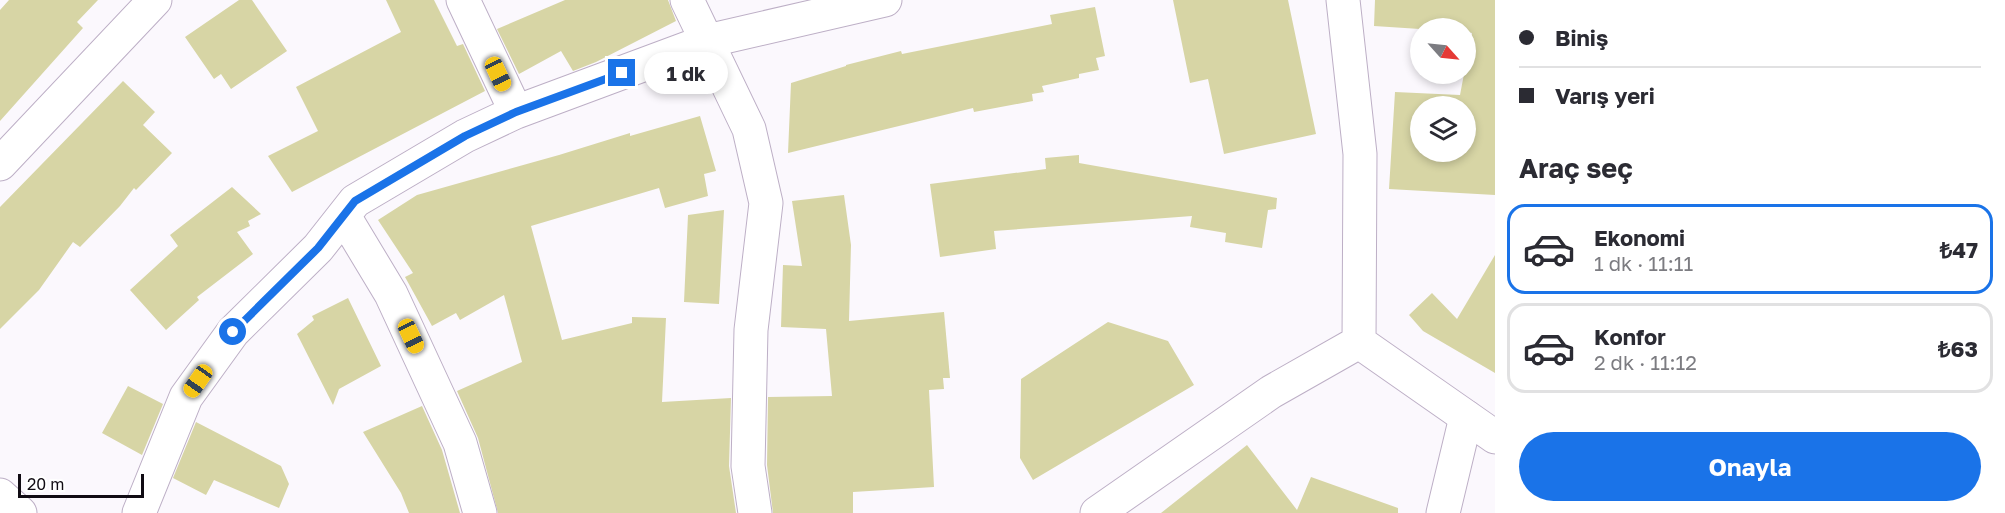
<!DOCTYPE html>
<html lang="tr">
<head>
<meta charset="utf-8">
<style>
	:root { --surface:#fff; --page:#f2f2f3; --text:#2b2b33; --muted:#7c7c81; --line:#e1e1e2; --accent:#1a73e8 }
	body { margin:0; font-family:"Golos Text",sans-serif; background:var(--page); color:var(--text); height:100vh; display:flex; flex-direction:column; font-size:22px; white-space:nowrap }
	* { box-sizing:border-box; margin:0 }
	p { font-size:20px; color:var(--muted) }
	.icon { flex:none; width:33px; height:33px; fill:none; stroke:currentColor; stroke-width:2; stroke-linecap:round; stroke-linejoin:round }
	.map { position:relative; flex:1; overflow:hidden }
	.drawer { display:flex; flex-direction:column; background:var(--surface); width:510px }
	.drawer>* { flex:none }
	.hud { display:grid; align-content:center; height:132px; padding:0 24px; background:var(--surface) }
	.needle { width:39px; rotate:117deg }
	.fabs { position:absolute; left:1410px; top:18px; display:grid; gap:12px }
	.fabs a { display:grid; place-items:center; width:66px; height:66px; border-radius:50%; background:var(--surface); box-shadow:0 3px 9px #0003; font-size:30px }
	.scale { position:absolute; left:18px; bottom:15px; width:126px; box-sizing:border-box; padding-left:6px; border:3px solid #100b13; border-top:0; font-size:16px; line-height:21px; white-space:nowrap; color:#100b13; -webkit-text-stroke:4px #fff; paint-order:stroke }
	.end { position:absolute; width:27px; height:27px; margin:-14px; border:8px solid #1a73e8; background:#fff; box-shadow:0 0 0 3px #fff }
	.from { border-radius:50% }
	.bubble { position:absolute; height:42px; border-radius:21px; background:var(--surface); box-shadow:0 3px 9px #0003; font-size:20px; font-weight:700; line-height:42px; text-align:center }
	.car { position:absolute; width:18px; height:36px; margin:-18px -9px; border-radius:8px; box-shadow:0 0 4px 2px #0007; background:linear-gradient(#f5c518 24%,#345 0 40%,#f5c518 0 76%,#345 0 86%,#f5c518 0) }
	.hud b { display:flex; align-items:center; gap:21px; height:57px; font-size:22px }
	.hud b+b { border-top:2px solid var(--line) }
	.hud i { width:15px; height:15px; background:var(--text) }
	ul { padding:0; list-style:none }
	li { display:flex; align-items:center; gap:18px; height:90px; margin:0 12px 9px; padding:0 12px; border:3px solid var(--line); border-radius:18px }
	li div { flex:1 }
	li b { display:block; font-size:22px }
	li em { font-style:normal; font-weight:700 }
	li.on { border-color:var(--accent) }
	li>.icon { width:54px; height:54px; stroke-width:1.5 }
	h2 { padding:0 24px; font-size:27px; line-height:72px }
	.action { display:flex; gap:12px; margin-top:auto; padding:12px 24px }
	.action a { flex:1; height:69px; border-radius:36px; background:var(--accent); color:#fff; font-size:24px; font-weight:700; line-height:69px; text-align:center }
	main { display:flex; flex:1; min-height:0 }
	.map>svg:first-child { display:block }
</style>
</head>
<body>
<main>
<div class="map">
<svg width="1495" height="513" viewBox="0 0 1495 513">
	<rect width="100%" height="100%" fill="#fbf8fd"/>
	<path fill="#d7d5a5" fill-rule="evenodd" d="M 9,0 L 98,0 L 77,22 L 83,28 L 0,121 L 0,10 Z
		M 239,0 L 252,0 L 287,51 L 231,89 L 221,74 L 214,79 L 185,37 Z
		M 386,0 L 434,0 L 457,46 L 463,44 L 485,91 L 292,192 L 268,156 L 318,131 L 296,87 L 401,32 Z
		M 565,0 L 668,0 L 676,21 L 596,62 L 573,71 L 561,51 L 519,74 L 497,29 Z
		M 1173,0 L 1288,0 L 1316,134 L 1224,154 L 1208,79 L 1190,83 Z
		M 1375,0 L 1495,0 L 1495,195 L 1389,189 L 1395,92 L 1460,95 L 1464,74 L 1466,74 L 1472,33 L 1466,32 L 1466,28 L 1420,29 L 1374,26 ZM 1420,106 L 1466,106 L 1466,152 L 1420,152 Z
		M 1095,7 L 1105,56 L 1096,58 L 1099,70 L 1079,74 L 1079,78 L 1042,86 L 1044,92 L 1032,94 L 1033,101 L 974,112 L 973,108 L 788,153 L 791,83 L 846,66 L 846,65 L 901,51 L 902,54 L 1052,24 L 1050,15 Z
		M 123,81 L 155,112 L 143,125 L 172,153 L 136,190 L 134,188 L 120,206 L 80,247 L 73,242 L 39,290 L 0,329 L 0,207 Z
		M 700,116 L 716,171 L 704,174 L 708,196 L 665,208 L 659,188 L 531,226 L 562,340 L 632,323 L 632,317 L 666,318 L 662,402 L 731,398 L 729,466 L 736,513 L 498,513 L 478,438 L 457,391 L 522,362 L 504,295 L 460,320 L 456,313 L 432,326 L 405,277 L 413,273 L 378,220 L 417,195 L 559,155 L 630,133 L 630,136 Z
		M 1079,155 L 1079,163 L 1277,198 L 1276,209 L 1268,210 L 1262,248 L 1225,242 L 1226,233 L 1190,227 L 1192,216 L 994,231 L 996,249 L 940,257 L 930,184 L 1046,169 L 1045,158 Z
		M 232,187 L 261,214 L 248,221 L 250,226 L 237,232 L 253,254 L 197,297 L 199,300 L 166,330 L 130,290 L 178,246 L 170,235 Z
		M 844,195 L 851,245 L 849,321 L 944,312 L 950,378 L 943,378 L 944,389 L 929,390 L 934,487 L 853,492 L 853,513 L 773,513 L 767,465 L 768,397 L 832,396 L 826,329 L 781,327 L 783,265 L 802,266 L 792,201 Z
		M 724,210 L 719,304 L 684,302 L 688,215 Z
		M 1495,255 L 1495,373 L 1423,331 L 1409,315 L 1432,293 L 1457,319 Z
		M 348,298 L 381,366 L 339,389 L 333,405 L 297,334 L 314,320 L 312,316 Z
		M 1108,322 L 1168,341 L 1194,385 L 1033,480 L 1020,458 L 1021,379 Z
		M 128,386 L 163,404 L 142,455 L 102,433 Z
		M 422,406 L 442,450 L 460,513 L 409,513 L 401,493 L 363,432 Z
		M 196,422 L 281,466 L 289,484 L 279,508 L 214,480 L 206,495 L 173,478 Z
		M 1247,445 L 1297,510 L 1311,477 L 1398,508 L 1398,513 L 1161,513 Z"/>
	<g fill="none" stroke-linecap="round" stroke-linejoin="round">
		<g stroke="#bdafc6" stroke-width="35">
			<path id="street" d="M 463,0 L 516,112
				M 687,0 L 749,129 L 766,203 L 751,330 L 748,466 L 755,513
				M 0,164 L 155,0
				M 344,216 L 391,294 L 460,443 L 480,513
				M 0,495 L 20,513
				M 139,513 L 186,397 L 233,332 L 318,248 L 355,201 L 465,136 L 516,112 L 707,41 L 885,0
				M 1443,513 L 1466,417"/>
		</g>
		<g stroke="#bdafc6" stroke-width="35">
			<path id="secondary" d="M 1343,0 L 1360,154 L 1359,342 L 1495,437
				M 1097,513 L 1271,392 L 1359,342"/>
		</g>
		<use href="#street" stroke="#fff" stroke-width="33"/>
		<use href="#secondary" stroke="#fff" stroke-width="33"/>
	</g>
	<g fill="none" stroke-linecap="round" stroke-linejoin="round">
		<path stroke="#1a73e8" stroke-width="8" d="M 233,332 L 318,248 L 355,201 L 465,136 L 516,112 L 622,73"/>
	</g>
</svg>
<div class="fabs">
<a><svg class="needle" viewBox="-14 -14 28 28"><path d="M0-13l5 13h-10z" fill="#e53935"/><path d="M0 13l5-13h-10z" fill="#7c7c81"/></svg></a>
<a><svg class="icon" aria-label="layers" viewBox="0 0 24 24"><path d="M12 4l9 5-9 5-9-5zM3 14l9 5 9-5"/></svg></a>
</div>
<div class="scale">20 m</div>
<i class="end from" style="left:233px;top:332px"></i>
<i class="end" style="left:622px;top:73px"></i>
<div class="bubble" style="left:644px;top:52px;width:84px">1 dk</div>
<i class="car" style="left:498px;top:74px;rotate:155deg"></i>
<i class="car" style="left:411px;top:336px;rotate:155deg"></i>
<i class="car" style="left:198px;top:381px;rotate:215deg"></i>
</div>
<section class="drawer">
<div class="hud">
<b><i class="from"></i>Biniş</b>
<b><i></i>Varış yeri</b>
</div>
<h2>Araç seç</h2>
<ul>
<li class="on"><svg class="icon" aria-label="car" viewBox="0 0 24 24"><path d="M5 17H2v-5l4-1 3-4h7l3 4 3 1v5h-3M9 17h6M6 11h13"/><circle cx="7" cy="17" r="2"/><circle cx="17" cy="17" r="2"/></svg><div><b>Ekonomi</b><p>1 dk · 11:11</p></div><em>₺47</em></li>
<li><svg class="icon" aria-label="car" viewBox="0 0 24 24"><path d="M5 17H2v-5l4-1 3-4h7l3 4 3 1v5h-3M9 17h6M6 11h13"/><circle cx="7" cy="17" r="2"/><circle cx="17" cy="17" r="2"/></svg><div><b>Konfor</b><p>2 dk · 11:12</p></div><em>₺63</em></li>
</ul>
<div class="action"><a>Onayla</a></div>
</section>
</main>
</body>
</html>
